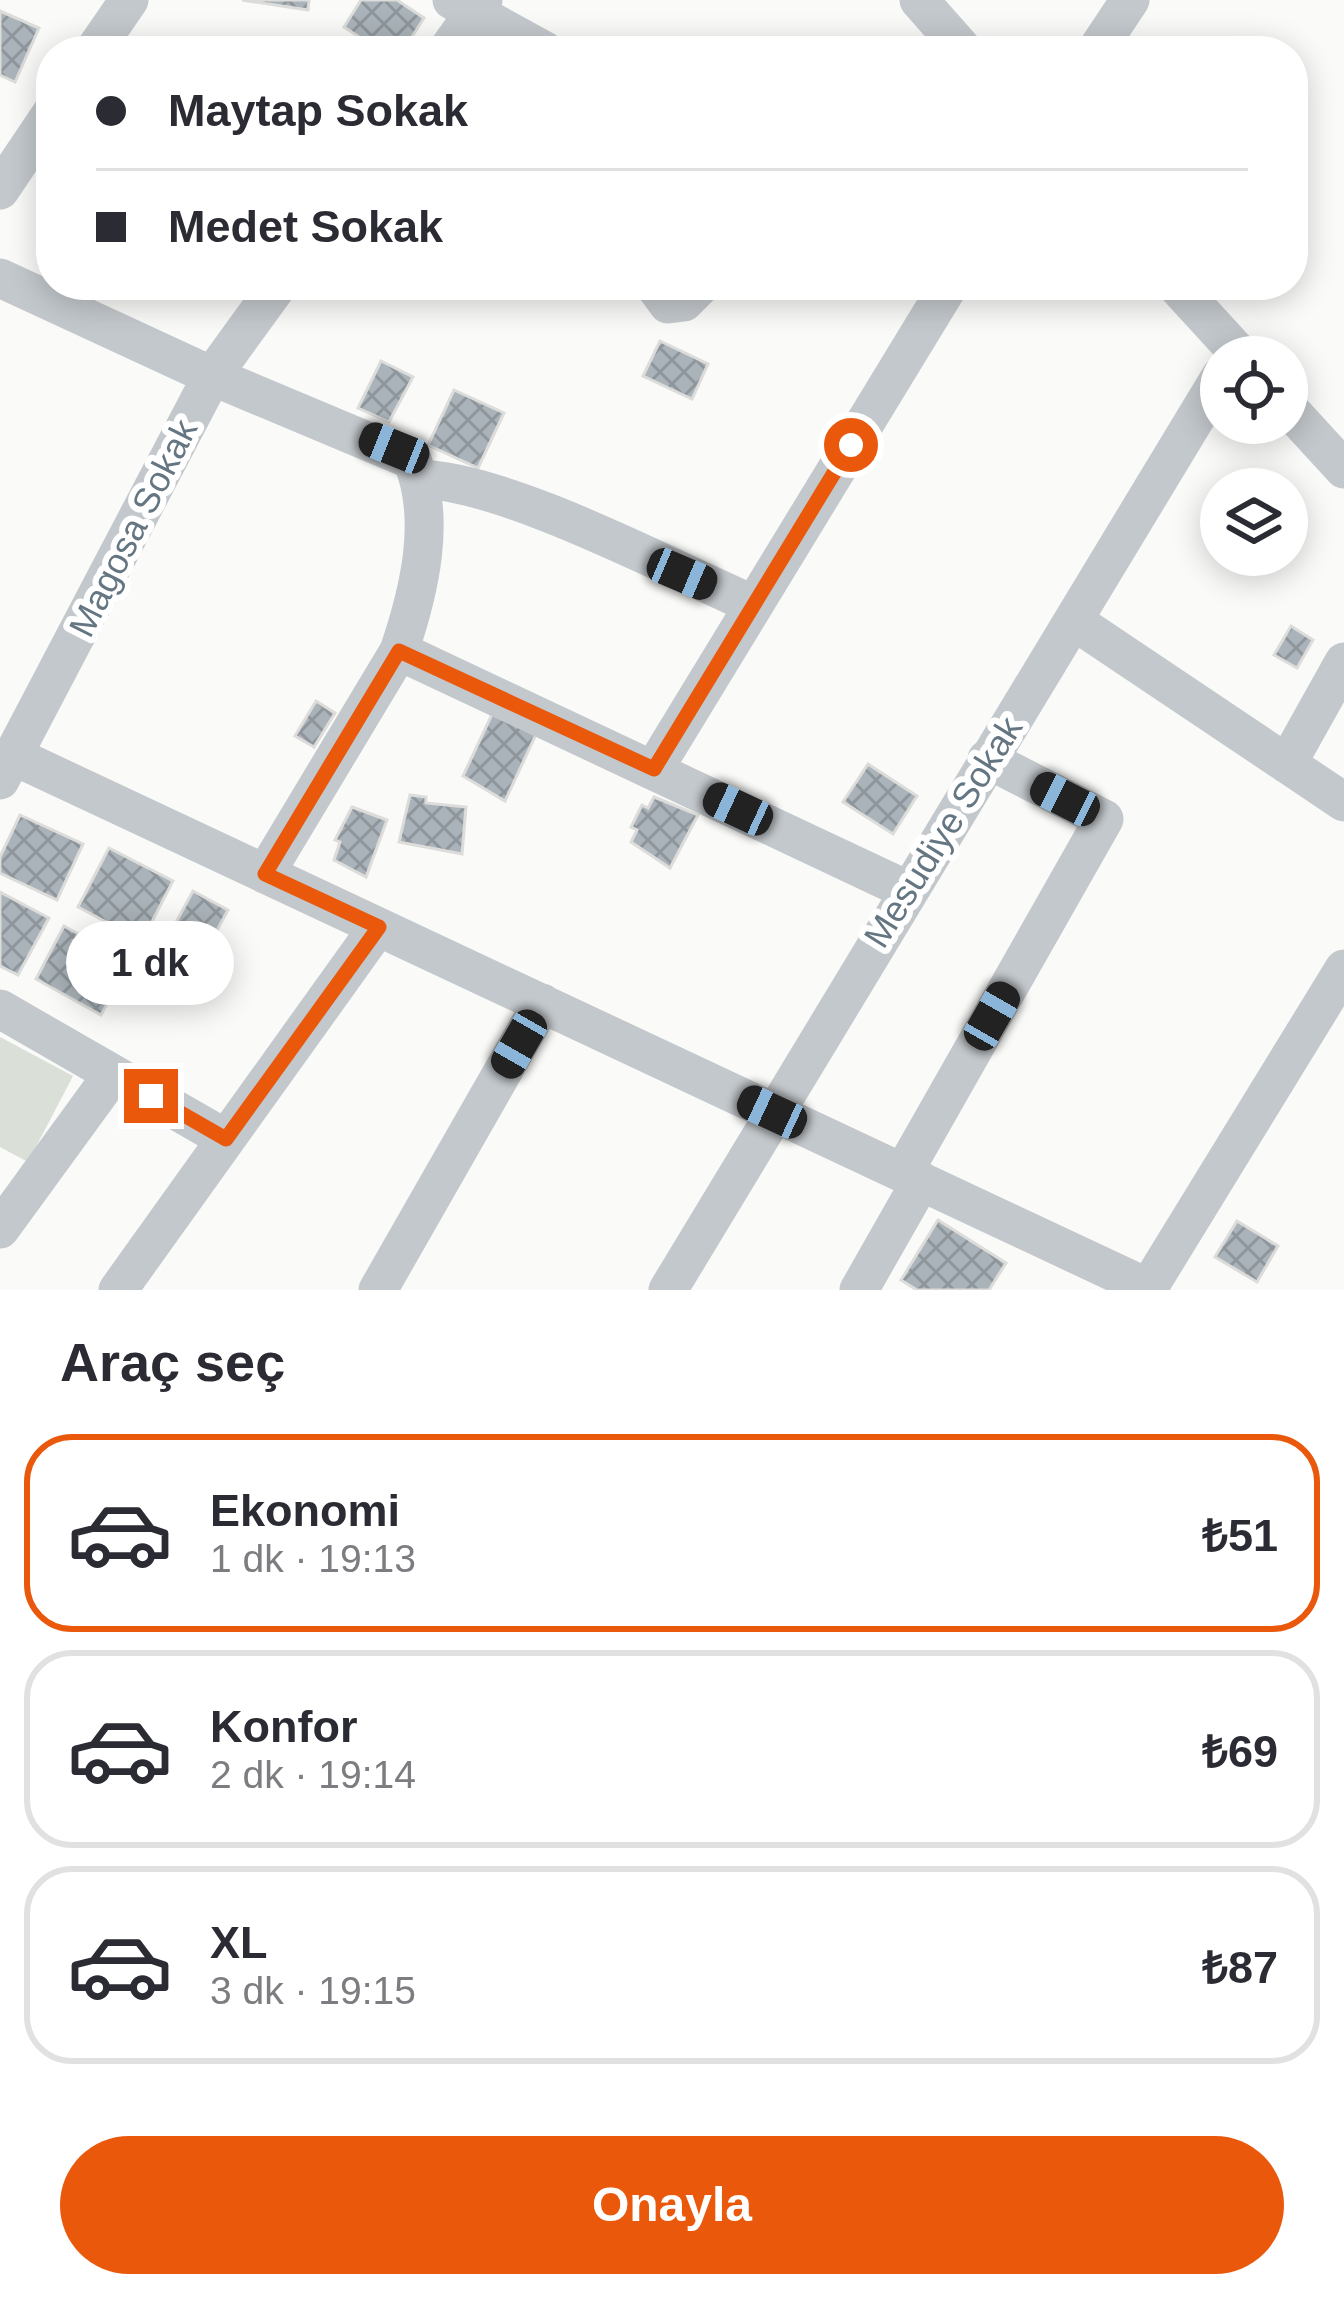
<!DOCTYPE html>
<html lang="tr">
<head>
<meta charset="utf-8">
<style>
	:root { --surface:#fff; --page:#f7f7f7; --text:#2b2b33; --muted:#7c7c81; --line:#e1e1e2; --accent:#ea580c }
	body { margin:0; font-family:Helvetica,sans-serif; background:var(--page); color:var(--text); height:100vh; display:flex; flex-direction:column; font-size:45px; white-space:nowrap }
	* { box-sizing:border-box; margin:0 }
	p { font-size:39px; color:var(--muted) }
	.icon { flex:none; width:66px; height:66px; fill:none; stroke:currentColor; stroke-width:2; stroke-linecap:round; stroke-linejoin:round }
	.map { position:relative; height:1290px; overflow:hidden }
	.details { display:flex; flex-direction:column; background:var(--surface); flex:1 }
	.details>* { flex:none }
	.hud { position:absolute; left:36px; top:36px; width:1272px; height:264px; border-radius:48px; box-shadow:0 6px 30px #0003; display:grid; align-content:center; height:264px; padding:0 60px; background:var(--surface) }
	.fabs { position:absolute; left:1200px; top:336px; display:grid; gap:24px }
	.fabs a { display:grid; place-items:center; width:108px; height:108px; border-radius:50%; background:var(--surface); box-shadow:0 6px 30px #0003; font-size:60px }
	.end { position:absolute; width:54px; height:54px; margin:-27px; border:15px solid #ea580c; background:#fff; box-shadow:0 0 0 6px #fff }
	.from { border-radius:50% }
	.bubble { position:absolute; height:84px; border-radius:42px; background:var(--surface); box-shadow:0 6px 30px #0003; font-size:39px; font-weight:600; line-height:84px; text-align:center }
	.car { position:absolute; width:36px; height:72px; margin:-36px -18px; border-radius:15px; box-shadow:0 0 9px 3px #0007; background:linear-gradient(#222 24%,#8ab4d8 0 40%,#222 0 76%,#8ab4d8 0 86%,#222 0) }
	.hud b { display:flex; align-items:center; gap:42px; height:114px; font-size:45px }
	.hud b+b { border-top:3px solid var(--line) }
	.hud i { width:30px; height:30px; background:var(--text) }
	ul { padding:0; list-style:none }
	li { display:flex; align-items:center; gap:36px; height:198px; margin:0 24px 18px; padding:0 36px; border:6px solid var(--line); border-radius:48px }
	li div { flex:1 }
	li b { display:block; font-size:45px }
	li em { font-style:normal; font-weight:600 }
	li.active { border-color:var(--accent) }
	li>.icon { width:108px; height:108px; stroke-width:1.5 }
	h2 { padding:0 60px; font-size:54px; line-height:144px }
	.primary-button { display:flex; gap:24px; margin-top:auto; padding:24px 60px }
	.primary-button a { flex:1; height:138px; border-radius:72px; background:var(--accent); color:#fff; font-size:48px; font-weight:600; line-height:138px; text-align:center }
	.map>svg:first-child { display:block }
</style>
</head>
<body>
<div class="map">
<svg width="1344" height="1290" viewBox="0 0 1344 1290">
	<defs>
		<pattern id="building-cross-hatch" width="8" height="8" patternUnits="userSpaceOnUse" patternTransform="scale(3)"><rect width="8" height="8" fill="#aab3b9"/><path d="M0 0l8 8M0 8l8-8" fill="none" stroke="#8e969c"/></pattern>
	</defs>
	<rect width="100%" height="100%" fill="#fafaf8"/>
	<path fill="#dadfd7" d="M 0,1037 L 73,1076 L 28,1162 L 0,1147 Z"/>
	<path fill="url(#building-cross-hatch)" stroke="#dcdcda" stroke-width="3" d="M 242,0 L 309,0 L 308,10 Z
		M 361,0 L 397,0 L 424,18 L 403,51 L 380,51 L 344,27 Z
		M 0,11 L 39,28 L 15,82 L 0,75 Z
		M 660,341 L 708,364 L 692,399 L 643,376 Z
		M 381,361 L 413,377 L 389,422 L 358,408 Z
		M 454,390 L 504,413 L 478,468 L 428,445 Z
		M 1291,626 L 1313,640 L 1297,668 L 1274,655 Z
		M 316,701 L 335,713 L 314,747 L 295,736 Z
		M 495,708 L 539,728 L 505,801 L 463,776 Z
		M 868,764 L 917,796 L 893,834 L 843,802 Z
		M 410,795 L 426,797 L 426,803 L 466,807 L 462,854 L 399,842 Z
		M 654,797 L 698,815 L 670,868 L 631,842 L 637,830 L 631,827 L 642,805 L 648,808 Z
		M 352,807 L 387,820 L 366,877 L 334,860 L 340,842 L 335,840 Z
		M 20,815 L 83,844 L 57,900 L 0,873 L 0,857 Z
		M 109,848 L 173,881 L 142,941 L 78,907 Z
		M 193,891 L 228,910 L 202,958 L 167,939 Z
		M 0,892 L 49,918 L 18,975 L 0,966 Z
		M 64,926 L 130,962 L 101,1015 L 36,979 Z
		M 938,1220 L 1006,1263 L 989,1290 L 917,1290 L 901,1280 Z
		M 1237,1221 L 1278,1246 L 1257,1282 L 1215,1257 Z"/>
	<g fill="none" stroke-linecap="round" stroke-linejoin="round">
		<path stroke="#c3c8cc" stroke-width="39" d="M 452,0 L 545,51
			M 919,0 L 964,51
			M 94,51 L 129,0
			M 447,51 L 483,0
			M 1096,51 L 1130,0
			M 0,190 L 51,114
			M 0,278 L 212,376 L 412,460 C 437,519 419,592 399,651 L 265,874
			M 654,285 L 668,304 L 684,302 L 701,285
			M 1176,285 L 1242,357
			M 1287,407 L 1344,469
			M 420,479 C 508,482 667,567 754,605
			M 1074,621 L 1344,802
			M 399,651 L 907,890
			M 14,756 L 1148,1288
			M 1287,764 L 1344,662
			M 654,769 L 949,285
			M 0,780 L 212,376 L 278,285
			M 0,1009 L 226,1139
			M 903,1173 L 1104,819 L 987,759
			M 0,1229 L 113,1074
			M 118,1290 L 378,927
			M 378,1290 L 542,1003
			M 668,1290 L 1221,376
			M 859,1290 L 921,1181
			M 1147,1290 L 1344,969"/>
	</g>
	<g fill="none" stroke-linecap="round" stroke-linejoin="round">
		<path stroke="#ea580c" stroke-width="15" d="M 151,1096 L 226,1139 L 379,927 L 265,874 L 399,651 L 654,769 L 851,445"/>
	</g>
	<g text-anchor="middle" dominant-baseline="central" stroke-width="12" stroke-linejoin="round" paint-order="stroke">
		<g font-size="36" fill="#657683" stroke="#fff">
			<text transform="translate(133 528) rotate(-63)">Magosa Sokak</text>
			<text transform="translate(943 832) rotate(-58)">Mesudiye Sokak</text>
		</g>
	</g>
</svg>
<div class="fabs">
<a><svg class="icon" aria-label="locate" viewBox="0 0 24 24"><circle cx="12" cy="12" r="6"/><path d="M12 2v4M12 18v4M2 12h4M18 12h4"/></svg></a>
<a><svg class="icon" aria-label="layers" viewBox="0 0 24 24"><path d="M12 4l9 5-9 5-9-5zM3 14l9 5 9-5"/></svg></a>
</div>
<i class="end from" style="left:851px;top:445px"></i>
<i class="end" style="left:151px;top:1096px"></i>
<div class="bubble" style="left:66px;top:921px;width:168px">1 dk</div>
<i class="car" style="left:394px;top:448px;rotate:292deg"></i>
<i class="car" style="left:682px;top:574px;rotate:113deg"></i>
<i class="car" style="left:1065px;top:799px;rotate:297deg"></i>
<i class="car" style="left:738px;top:809px;rotate:295deg"></i>
<i class="car" style="left:992px;top:1016px;rotate:30deg"></i>
<i class="car" style="left:519px;top:1044px;rotate:210deg"></i>
<i class="car" style="left:772px;top:1112px;rotate:295deg"></i>
<div class="hud">
<b><i class="from"></i>Maytap Sokak</b>
<b><i></i>Medet Sokak</b>
</div>
</div>
<section class="details">
<h2>Araç seç</h2>
<ul>
<li class="active"><svg class="icon" aria-label="car" viewBox="0 0 24 24"><path d="M5 17H2v-5l4-1 3-4h7l3 4 3 1v5h-3M9 17h6M6 11h13"/><circle cx="7" cy="17" r="2"/><circle cx="17" cy="17" r="2"/></svg><div><b>Ekonomi</b><p>1 dk · 19:13</p></div><em>₺51</em></li>
<li><svg class="icon" aria-label="car" viewBox="0 0 24 24"><path d="M5 17H2v-5l4-1 3-4h7l3 4 3 1v5h-3M9 17h6M6 11h13"/><circle cx="7" cy="17" r="2"/><circle cx="17" cy="17" r="2"/></svg><div><b>Konfor</b><p>2 dk · 19:14</p></div><em>₺69</em></li>
<li><svg class="icon" aria-label="car" viewBox="0 0 24 24"><path d="M5 17H2v-5l4-1 3-4h7l3 4 3 1v5h-3M9 17h6M6 11h13"/><circle cx="7" cy="17" r="2"/><circle cx="17" cy="17" r="2"/></svg><div><b>XL</b><p>3 dk · 19:15</p></div><em>₺87</em></li>
</ul>
<div class="primary-button"><a>Onayla</a></div>
</section>
</body>
</html>
